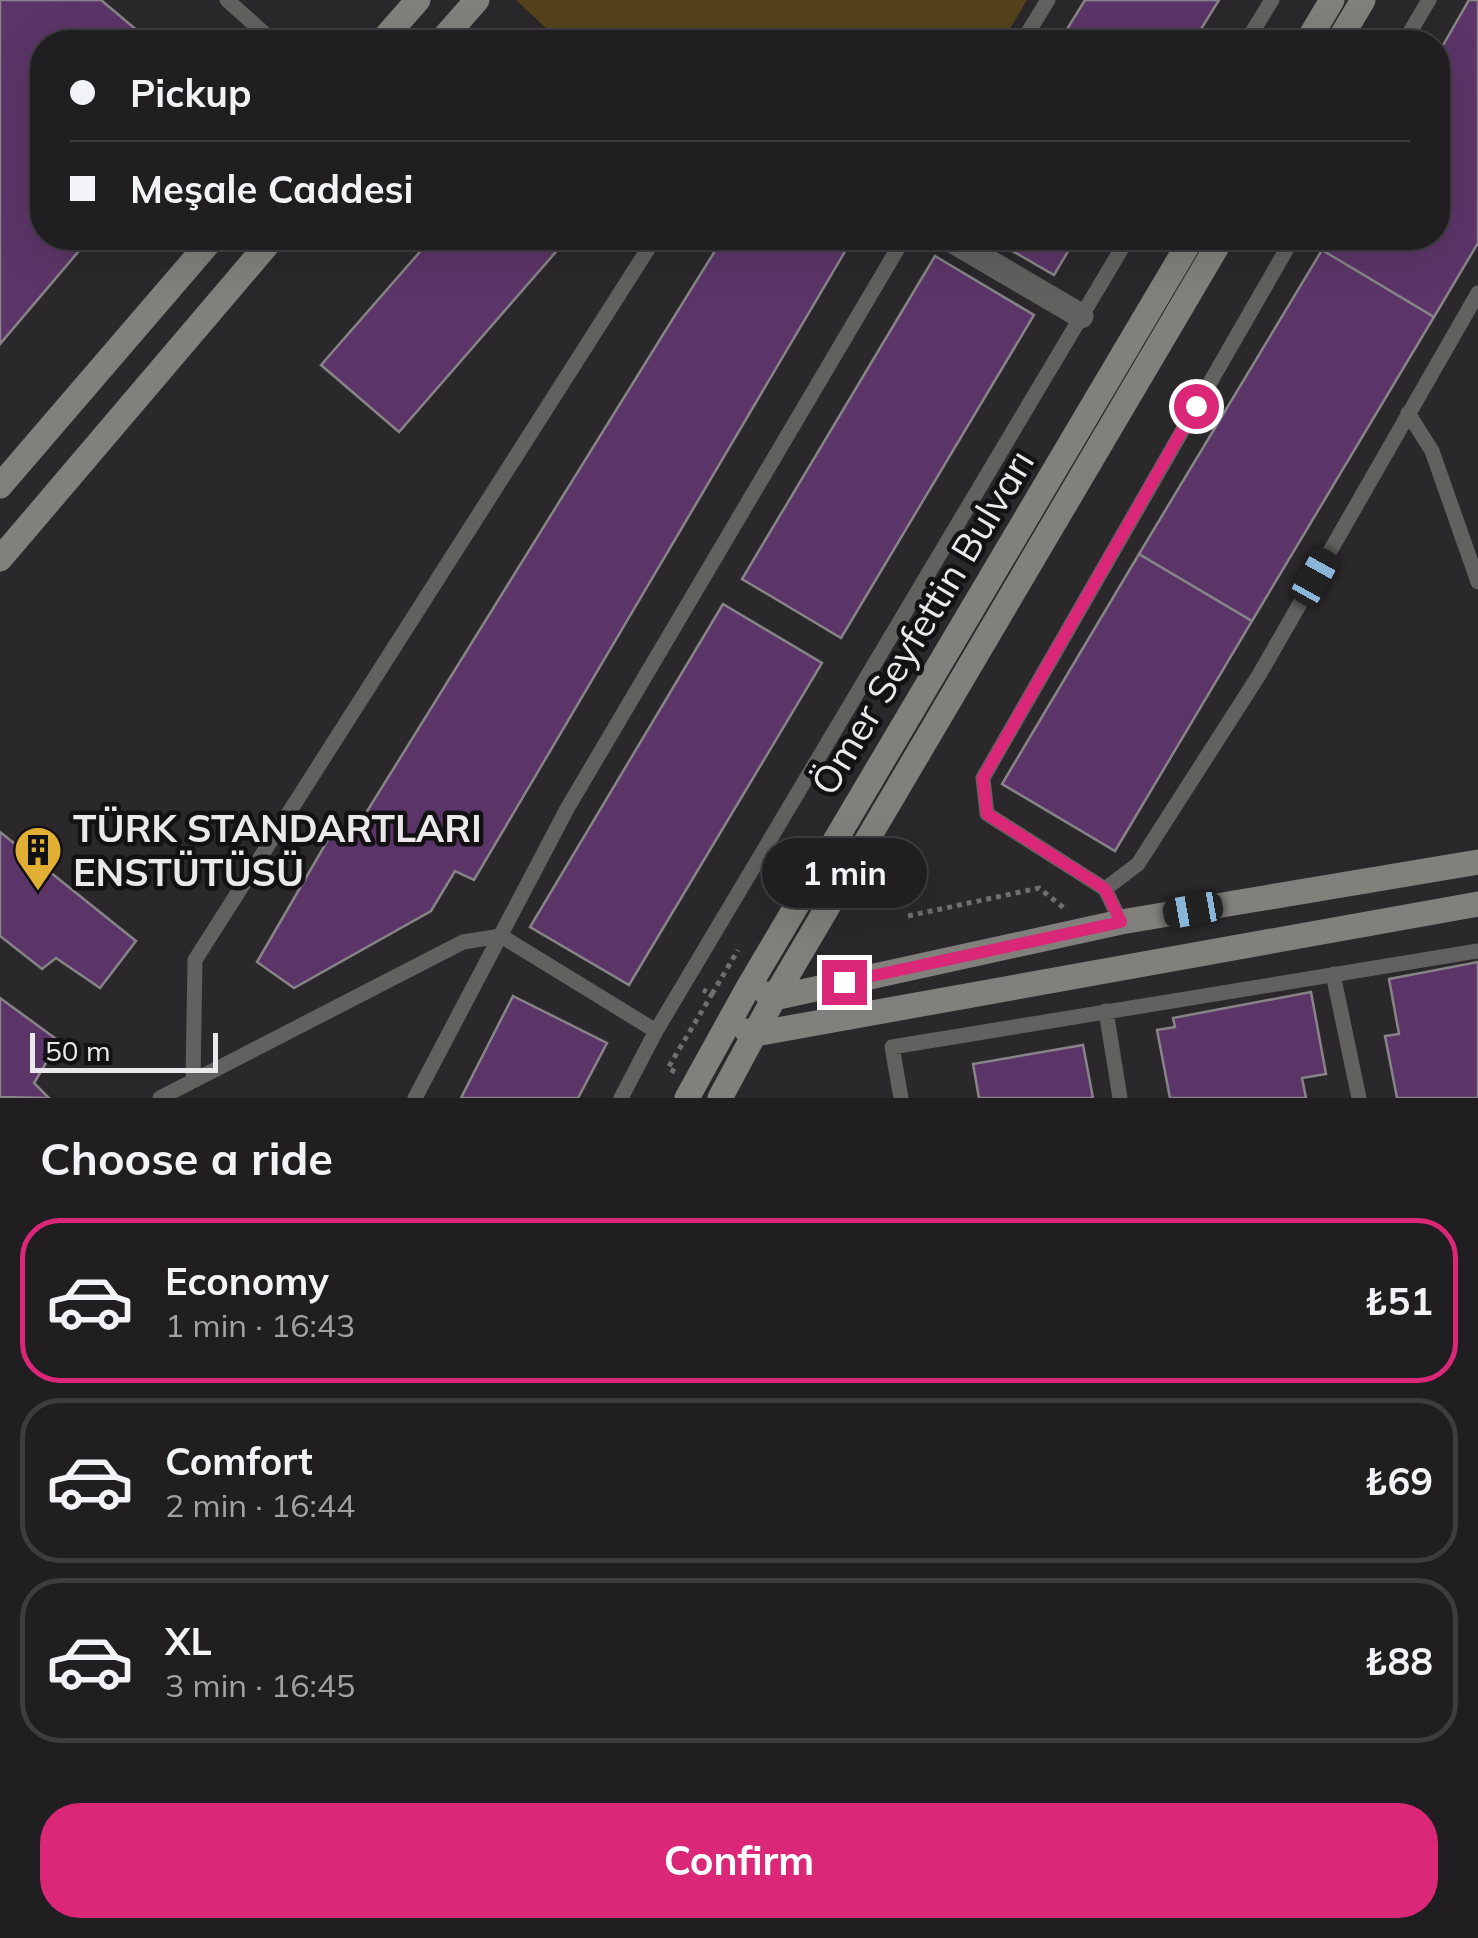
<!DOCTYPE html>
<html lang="en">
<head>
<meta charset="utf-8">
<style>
	:root { --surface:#201e21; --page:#28272a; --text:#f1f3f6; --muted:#a2a2a5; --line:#3d3c3f; --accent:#db2777 }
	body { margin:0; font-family:Mulish,sans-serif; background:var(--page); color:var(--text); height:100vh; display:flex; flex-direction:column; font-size:38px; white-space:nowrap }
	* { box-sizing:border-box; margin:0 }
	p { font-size:32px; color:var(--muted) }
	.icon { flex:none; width:55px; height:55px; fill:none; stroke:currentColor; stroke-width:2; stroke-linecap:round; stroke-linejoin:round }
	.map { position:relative; height:1098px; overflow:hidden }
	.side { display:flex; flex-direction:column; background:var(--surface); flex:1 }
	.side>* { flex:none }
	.top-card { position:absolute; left:30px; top:30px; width:1420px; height:220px; border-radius:40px; box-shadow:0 10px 40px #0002,0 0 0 2px var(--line); display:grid; align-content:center; height:220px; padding:0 40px; background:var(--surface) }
	.scale { position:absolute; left:30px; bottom:25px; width:188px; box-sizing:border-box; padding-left:10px; border:5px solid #eae8eb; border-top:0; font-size:28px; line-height:35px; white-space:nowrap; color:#eae8eb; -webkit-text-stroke:8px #131113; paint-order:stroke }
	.end { position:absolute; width:45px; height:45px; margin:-22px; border:12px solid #db2777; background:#fff; box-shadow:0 0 0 5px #fff }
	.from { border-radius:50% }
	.bubble { position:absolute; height:70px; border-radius:35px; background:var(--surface); box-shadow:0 10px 40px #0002,0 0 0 2px var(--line); font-size:32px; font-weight:700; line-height:70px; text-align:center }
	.car { position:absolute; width:30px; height:60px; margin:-30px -15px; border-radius:12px; box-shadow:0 0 8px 2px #0007; background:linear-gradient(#222 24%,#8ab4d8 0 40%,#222 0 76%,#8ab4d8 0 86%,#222 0) }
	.top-card b { display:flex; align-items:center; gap:35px; height:95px; font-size:38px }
	.top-card b+b { border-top:2px solid var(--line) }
	.top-card i { width:25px; height:25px; background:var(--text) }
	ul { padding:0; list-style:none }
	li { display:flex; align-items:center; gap:30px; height:165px; margin:0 20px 15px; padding:0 20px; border:5px solid var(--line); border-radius:40px }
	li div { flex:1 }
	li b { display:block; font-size:38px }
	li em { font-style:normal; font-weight:700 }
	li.active { border-color:var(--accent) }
	li>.icon { width:90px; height:90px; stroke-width:1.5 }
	h2 { padding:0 40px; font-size:45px; line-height:120px }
	.button { display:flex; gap:20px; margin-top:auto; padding:20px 40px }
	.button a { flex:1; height:115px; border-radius:40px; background:var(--accent); color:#fff; font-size:40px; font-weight:700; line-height:115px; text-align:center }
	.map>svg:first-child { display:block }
</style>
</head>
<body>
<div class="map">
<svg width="1478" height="1098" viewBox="0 0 1478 1098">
	<rect width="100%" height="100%" fill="#2b282c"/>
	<path fill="#54431c" d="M 516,0 L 1027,0 L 1002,42 L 561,42 Z"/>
	<path fill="#5c3568" stroke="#878488" stroke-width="2.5" d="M 0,0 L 101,0 L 151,42 L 42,42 L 42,238 L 90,238 L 0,344 Z
		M 1085,0 L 1219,0 L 1193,42 L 1059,42 Z
		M 1469,0 L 1478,0 L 1478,243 L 1434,317 L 1322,250 L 1329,238 L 1438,238 L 1438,54 Z
		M 432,238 L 568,238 L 399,432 L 321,365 Z
		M 723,238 L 853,238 L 474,880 L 455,871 L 431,911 L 294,988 L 257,962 L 333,831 L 348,842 Z
		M 990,238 L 1076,238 L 1054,275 Z
		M 1322,250 L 1434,317 L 1252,621 L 1139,554 Z
		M 935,256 L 1034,315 L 841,638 L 742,579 Z
		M 1139,554 L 1252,621 L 1115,851 L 1002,784 Z
		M 723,604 L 822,663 L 629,985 L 530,927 Z
		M 0,832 L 136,941 L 100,988 L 56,958 L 42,969 L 0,936 Z
		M 1478,962 L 1478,1098 L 1397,1098 L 1385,1036 L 1399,1034 L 1389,979 Z
		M 1311,992 L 1326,1074 L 1302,1078 L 1306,1098 L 1170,1098 L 1157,1030 L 1175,1027 L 1173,1018 Z
		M 513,996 L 607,1043 L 578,1098 L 461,1098 Z
		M 0,998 L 59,1041 L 34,1083 L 49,1098 L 0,1097 Z
		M 1083,1045 L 1093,1098 L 979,1098 L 973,1064 Z"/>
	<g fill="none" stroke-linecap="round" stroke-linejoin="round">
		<path stroke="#706e71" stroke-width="5" stroke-dasharray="5 5" stroke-linecap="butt" d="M 908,916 L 1039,888 L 1064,908
			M 712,994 L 738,950
			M 675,1072 L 668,1068 L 712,994 L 703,990"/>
		<path stroke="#62615f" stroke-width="15" d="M 227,0 L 274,42
			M 1022,42 L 1048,0
			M 1246,42 L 1272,0
			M 1404,42 L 1429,0
			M 1408,413 L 1432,451 L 1478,582
			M 1105,889 L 1138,864 L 1259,675 L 1478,293
			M 1121,922 L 1105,889 L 987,814 L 983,778 L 1293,238
			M 1333,974 L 1359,1098
			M 1106,1011 L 1120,1098
			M 193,1081 L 195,960 L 655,238
			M 160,1098 L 463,942 L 501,936 L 656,1031
			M 415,1098 L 568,807 L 904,238
			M 621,1098 L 656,1031 L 1128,238
			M 901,1098 L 892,1047 L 1478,951"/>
		<path stroke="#62615f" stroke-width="25" d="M 948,238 L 1081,316"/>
		<path stroke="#81807c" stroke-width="25" d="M 381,42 L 418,0
			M 440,42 L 477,0
			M 1307,42 L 1332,0
			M 1338,42 L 1363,0
			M 0,486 L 213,238
			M 0,559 L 273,238
			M 767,994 L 774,998 L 1121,922 L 1478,862
			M 747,1031 L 755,1034 L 1478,904
			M 687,1098 L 749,986 L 1192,238
			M 720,1098 L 774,998 L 1222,238"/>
	</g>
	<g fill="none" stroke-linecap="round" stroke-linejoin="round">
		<path stroke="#db2777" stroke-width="12" d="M 844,982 L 1121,922 L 1105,889 L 987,814 L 983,778 L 1196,406"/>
	</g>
	<defs>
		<g id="building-pin" transform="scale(2.5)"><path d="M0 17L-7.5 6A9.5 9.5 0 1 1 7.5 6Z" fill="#e1af34" stroke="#131113"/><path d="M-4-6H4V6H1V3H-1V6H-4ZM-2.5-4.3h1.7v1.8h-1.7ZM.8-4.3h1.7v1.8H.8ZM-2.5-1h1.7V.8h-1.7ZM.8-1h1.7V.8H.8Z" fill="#111"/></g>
	</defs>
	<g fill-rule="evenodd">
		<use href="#building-pin" x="38" y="850"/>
	</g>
	<g text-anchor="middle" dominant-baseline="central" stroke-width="9" stroke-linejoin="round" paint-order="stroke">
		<g font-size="38" fill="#eae8eb" stroke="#131113">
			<text transform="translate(922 622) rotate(-59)">Ömer Seyfettin Bulvarı</text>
		</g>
		<g font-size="38" font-weight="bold" fill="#eae8eb" stroke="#131113" text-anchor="start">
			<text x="73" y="828">TÜRK STANDARTLARI<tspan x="73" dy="44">ENSTÜTÜSÜ</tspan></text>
		</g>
	</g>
</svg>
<div class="scale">50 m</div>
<i class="end from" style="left:1196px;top:406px"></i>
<i class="end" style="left:844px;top:982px"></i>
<div class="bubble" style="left:762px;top:838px;width:165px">1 min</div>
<i class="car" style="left:1315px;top:577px;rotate:29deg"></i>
<i class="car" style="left:1193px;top:910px;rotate:260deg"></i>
<div class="top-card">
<b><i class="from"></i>Pickup</b>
<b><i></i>Meşale Caddesi</b>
</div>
</div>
<section class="side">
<h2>Choose a ride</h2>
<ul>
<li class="active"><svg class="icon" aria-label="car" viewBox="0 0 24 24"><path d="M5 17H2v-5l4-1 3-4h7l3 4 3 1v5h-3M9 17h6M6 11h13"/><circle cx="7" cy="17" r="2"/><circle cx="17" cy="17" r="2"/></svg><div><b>Economy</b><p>1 min · 16:43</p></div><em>₺51</em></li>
<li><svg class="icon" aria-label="car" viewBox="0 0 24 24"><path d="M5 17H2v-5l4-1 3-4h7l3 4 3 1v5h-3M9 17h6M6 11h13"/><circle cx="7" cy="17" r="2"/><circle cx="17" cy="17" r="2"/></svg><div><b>Comfort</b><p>2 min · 16:44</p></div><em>₺69</em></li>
<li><svg class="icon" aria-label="car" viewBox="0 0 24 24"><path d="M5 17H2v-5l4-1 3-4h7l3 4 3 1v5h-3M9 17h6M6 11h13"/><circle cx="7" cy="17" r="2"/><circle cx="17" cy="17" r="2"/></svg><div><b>XL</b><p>3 min · 16:45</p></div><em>₺88</em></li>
</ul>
<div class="button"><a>Confirm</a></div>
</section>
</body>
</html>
